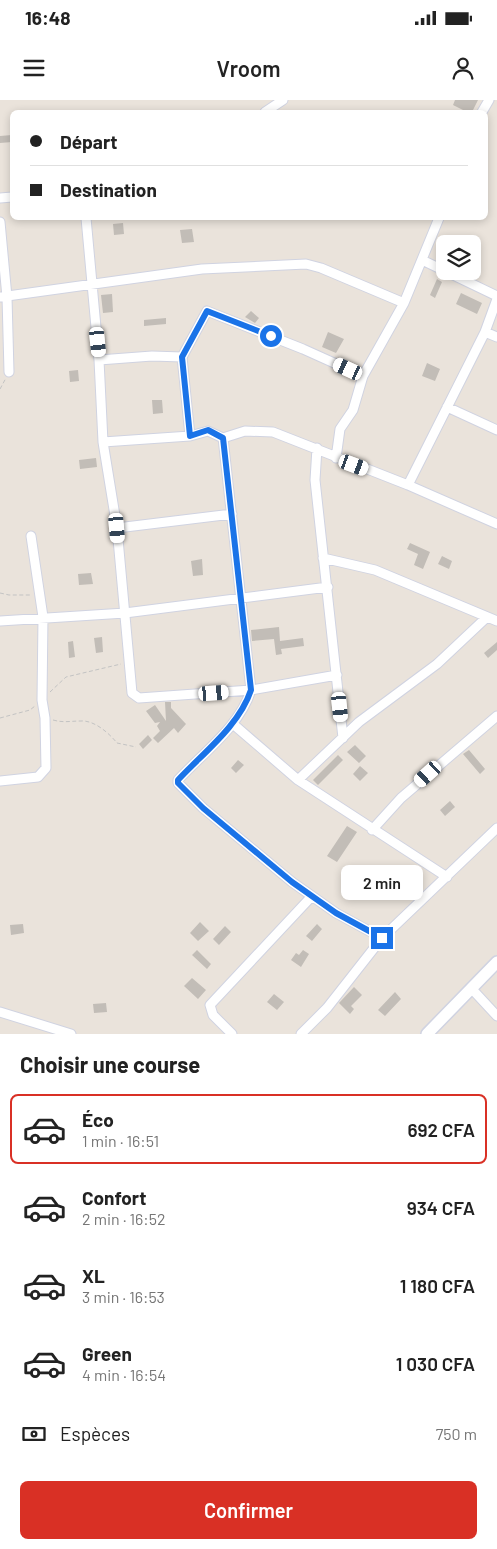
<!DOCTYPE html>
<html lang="fr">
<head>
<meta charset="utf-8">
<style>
	:root { --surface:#fff; --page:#f6f6f6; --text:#222; --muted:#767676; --line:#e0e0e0; --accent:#d93025 }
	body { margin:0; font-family:Barlow,sans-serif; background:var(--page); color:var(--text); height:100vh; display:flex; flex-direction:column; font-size:19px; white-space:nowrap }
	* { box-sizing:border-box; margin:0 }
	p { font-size:16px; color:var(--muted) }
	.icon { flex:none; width:28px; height:28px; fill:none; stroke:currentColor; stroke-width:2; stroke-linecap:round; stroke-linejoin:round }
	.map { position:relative; height:934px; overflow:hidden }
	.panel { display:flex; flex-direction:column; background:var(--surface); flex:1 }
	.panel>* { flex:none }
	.hud { position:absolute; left:10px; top:10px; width:478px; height:110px; border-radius:8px; box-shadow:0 2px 8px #0003; display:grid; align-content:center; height:110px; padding:0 20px; background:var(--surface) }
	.buttons { position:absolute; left:436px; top:135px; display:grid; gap:10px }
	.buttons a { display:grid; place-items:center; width:45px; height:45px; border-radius:8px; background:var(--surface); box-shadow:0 2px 8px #0003; font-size:25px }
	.end { position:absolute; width:22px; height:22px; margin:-11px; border:6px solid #1a73e8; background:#fff; box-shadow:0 0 0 2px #fff }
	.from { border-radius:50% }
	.bubble { position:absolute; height:35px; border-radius:8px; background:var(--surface); box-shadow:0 2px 8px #0003; font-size:16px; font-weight:600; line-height:35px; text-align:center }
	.car { position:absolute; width:15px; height:30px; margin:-15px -8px; border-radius:6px; box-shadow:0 0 4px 1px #0007; background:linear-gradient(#fff 24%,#345 0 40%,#fff 0 76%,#345 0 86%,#fff 0) }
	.hud b { display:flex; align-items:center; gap:18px; height:48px; font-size:19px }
	.hud b+b { border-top:1px solid var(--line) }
	.hud i { width:12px; height:12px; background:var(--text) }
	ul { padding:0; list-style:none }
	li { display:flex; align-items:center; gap:15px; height:70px; margin:0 10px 8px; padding:0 10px; border:2px solid transparent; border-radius:8px }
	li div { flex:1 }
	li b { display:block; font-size:19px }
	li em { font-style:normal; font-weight:600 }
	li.on { border-color:var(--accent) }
	li>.icon { width:45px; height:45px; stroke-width:1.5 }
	h2 { padding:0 20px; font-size:22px; line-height:60px }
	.pay { display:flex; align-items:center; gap:12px; height:55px; padding:0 20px; font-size:19px }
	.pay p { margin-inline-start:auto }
	.action { display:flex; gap:10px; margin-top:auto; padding:10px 20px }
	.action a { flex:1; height:58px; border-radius:8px; background:var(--accent); color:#fff; font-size:20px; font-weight:600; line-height:58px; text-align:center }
	.status { display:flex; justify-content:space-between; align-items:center; height:35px; padding:0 25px; background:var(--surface); direction:ltr }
	.status svg { height:14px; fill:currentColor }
	header { display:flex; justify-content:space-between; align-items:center; height:65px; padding:0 20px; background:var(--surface); font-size:22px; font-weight:600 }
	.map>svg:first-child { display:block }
</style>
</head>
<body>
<div class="status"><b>16:48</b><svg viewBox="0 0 49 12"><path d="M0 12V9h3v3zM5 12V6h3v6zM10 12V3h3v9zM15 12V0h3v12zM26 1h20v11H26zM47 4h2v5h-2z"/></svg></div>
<header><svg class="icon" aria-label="menu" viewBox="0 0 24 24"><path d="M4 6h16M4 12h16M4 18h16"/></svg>Vroom<svg class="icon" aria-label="person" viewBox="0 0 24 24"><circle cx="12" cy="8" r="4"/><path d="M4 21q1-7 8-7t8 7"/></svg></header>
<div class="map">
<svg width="497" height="934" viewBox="0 0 497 934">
	<rect width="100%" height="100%" fill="#eae3db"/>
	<path fill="#c2bdb7" d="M 455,0 L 478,0 L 472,12 L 469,10 L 467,12 L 453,5 Z
		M 12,35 L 12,42 L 0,43 L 0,36 Z
		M 123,123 L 124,134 L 114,135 L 113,124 Z
		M 192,129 L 194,142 L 182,143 L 180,130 Z
		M 437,179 L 442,182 L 435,198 L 430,195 Z
		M 461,193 L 482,203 L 477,214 L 456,204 Z
		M 112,194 L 113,212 L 103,213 L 101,195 Z
		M 251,211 L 259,218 L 255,223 L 245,217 Z
		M 166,218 L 166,224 L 144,226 L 144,220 Z
		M 328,232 L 344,239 L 336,253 L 322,247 Z
		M 427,263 L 440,269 L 435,281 L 422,276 Z
		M 78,270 L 79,281 L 70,282 L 69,271 Z
		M 152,300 L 162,300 L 163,313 L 153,314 Z
		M 96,358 L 97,367 L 80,369 L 79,360 Z
		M 410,443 L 430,452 L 423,469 L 414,465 L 418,454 L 407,449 Z
		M 442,456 L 452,461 L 449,469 L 438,464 Z
		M 202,459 L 203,475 L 193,476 L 191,461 Z
		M 91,473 L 93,484 L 79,485 L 78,474 Z
		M 279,527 L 280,541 L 303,538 L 304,546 L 281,549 L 282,554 L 276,555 L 274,539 L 252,541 L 251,530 Z
		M 102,537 L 103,552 L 96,553 L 94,538 Z
		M 73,541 L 75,557 L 69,558 L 68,542 Z
		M 497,542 L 497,550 L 488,558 L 484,553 Z
		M 165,602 L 171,602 L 171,608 L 186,624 L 178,633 L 174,628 L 158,643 L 153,638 L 160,631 L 157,626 L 160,622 L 155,623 L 146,611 L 155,605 L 166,621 Z
		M 148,635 L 152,640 L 143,649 L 139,644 Z
		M 355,645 L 366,656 L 359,663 L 347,652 Z
		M 469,650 L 485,669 L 480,674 L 463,654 Z
		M 338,655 L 343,660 L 318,685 L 313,680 Z
		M 238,660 L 244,665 L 236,673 L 231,668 Z
		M 360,666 L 368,673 L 360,681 L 353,674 Z
		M 450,701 L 455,707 L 445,716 L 440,710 Z
		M 347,726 L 357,732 L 337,762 L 327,756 Z
		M 200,822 L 209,831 L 198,841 L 190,833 Z
		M 23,824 L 24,833 L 11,835 L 10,825 Z
		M 317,824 L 322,829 L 312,841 L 306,836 Z
		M 225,826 L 231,832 L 219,845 L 213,839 Z
		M 197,850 L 211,864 L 207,869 L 192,855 Z
		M 303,850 L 309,854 L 301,867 L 291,860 L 296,853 L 299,855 Z
		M 192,878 L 206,890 L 198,899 L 184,886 Z
		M 354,887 L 362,895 L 351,906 L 354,909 L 350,914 L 339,903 Z
		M 395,892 L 401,899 L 385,916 L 378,910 Z
		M 274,894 L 284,902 L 277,910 L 267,902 Z
		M 106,903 L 107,912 L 94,913 L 93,904 Z"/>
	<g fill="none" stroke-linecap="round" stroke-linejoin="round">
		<g stroke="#d0d3e1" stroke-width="11">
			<path id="minor" d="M 265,12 L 283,0
				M 482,12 L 489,0
				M 0,98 L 12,97
				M 86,118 L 99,260 L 103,342 L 117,428 L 132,593 L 139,598 L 251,590 L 337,575
				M 0,122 L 7,197 L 9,272
				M 422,160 L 497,196
				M 0,197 L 202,169 L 306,164 L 321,168 L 404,203
				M 485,232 L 497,237
				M 99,260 L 152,256 L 182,257
				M 447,307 L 497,330
				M 190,336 L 182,257 L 207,211 L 303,249 L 363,276
				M 223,338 L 251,590 C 240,626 203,653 178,680 L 178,683 L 203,708 L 292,782 L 336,813 L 382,838
				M 103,342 L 190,336 L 208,331 L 223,338 L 245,331 L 273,332 L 408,385 L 497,424
				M 317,348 L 315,380 L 343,638
				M 336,358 L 340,329 L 353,310 L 363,276 L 404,203 L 439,118
				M 408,385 L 485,232 L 497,199
				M 117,428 L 232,414
				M 323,458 L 375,470 L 497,521
				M 0,521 L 125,513 L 328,487
				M 233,624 L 298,680 L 447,777
				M 298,680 L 359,622 L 437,564 L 487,517
				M 0,681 L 38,677 L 46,668 L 45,618 L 42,600 L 43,517 L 31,436
				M 372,730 L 401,698 L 497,616
				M 471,888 L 497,916
				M 0,912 L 71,934
				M 232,934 L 213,915 L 210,905 L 312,796
				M 301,934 L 327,908 L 382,838 L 497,728"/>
		</g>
		<g stroke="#d0d3e1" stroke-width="14">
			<path id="tertiary" d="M 427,934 L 497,862"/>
		</g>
		<path stroke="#c3c3c3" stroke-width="1" stroke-dasharray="4 2.5" stroke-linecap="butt" d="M 0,289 L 6,278
			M 0,493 L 9,495 L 31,495
			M 50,592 L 66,577 L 121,564
			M 0,618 L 30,610 L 35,606
			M 53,620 C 64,623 70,621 81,621 C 94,620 109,633 117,643 L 136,647"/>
		<use href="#minor" stroke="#fff" stroke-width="9"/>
		<use href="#tertiary" stroke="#fff" stroke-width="11"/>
	</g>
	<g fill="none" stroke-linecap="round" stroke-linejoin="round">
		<path stroke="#1a73e8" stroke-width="6" d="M 271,236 L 207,211 L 182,257 L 190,336 L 208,330 L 223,338 L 251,590 C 239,626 203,653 178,680 L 178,683 L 203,708 L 292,782 L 336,813 L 382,838"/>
	</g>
</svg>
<div class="buttons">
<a><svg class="icon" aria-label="layers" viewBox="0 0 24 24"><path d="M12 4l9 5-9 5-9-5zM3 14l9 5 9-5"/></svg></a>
</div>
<i class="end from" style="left:271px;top:236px"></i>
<i class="end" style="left:382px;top:838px"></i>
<div class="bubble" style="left:341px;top:765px;width:82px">2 min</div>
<i class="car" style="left:98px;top:242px;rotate:174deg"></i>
<i class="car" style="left:348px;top:269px;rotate:295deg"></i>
<i class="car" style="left:354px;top:365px;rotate:110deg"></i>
<i class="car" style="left:117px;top:428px;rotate:175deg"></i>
<i class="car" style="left:214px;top:593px;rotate:86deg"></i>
<i class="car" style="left:340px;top:607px;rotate:174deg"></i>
<i class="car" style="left:428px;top:674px;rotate:228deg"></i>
<div class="hud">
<b><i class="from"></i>Départ</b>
<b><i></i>Destination</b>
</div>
</div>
<section class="panel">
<h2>Choisir une course</h2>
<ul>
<li class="on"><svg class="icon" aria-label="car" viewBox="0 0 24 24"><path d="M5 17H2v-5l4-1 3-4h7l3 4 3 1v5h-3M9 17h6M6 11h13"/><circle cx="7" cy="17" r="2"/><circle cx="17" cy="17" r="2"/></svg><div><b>Éco</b><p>1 min · 16:51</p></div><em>692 CFA</em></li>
<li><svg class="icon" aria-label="car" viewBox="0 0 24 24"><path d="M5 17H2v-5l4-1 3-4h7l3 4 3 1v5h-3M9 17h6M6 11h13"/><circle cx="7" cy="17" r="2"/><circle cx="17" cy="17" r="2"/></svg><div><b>Confort</b><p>2 min · 16:52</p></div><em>934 CFA</em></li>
<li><svg class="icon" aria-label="car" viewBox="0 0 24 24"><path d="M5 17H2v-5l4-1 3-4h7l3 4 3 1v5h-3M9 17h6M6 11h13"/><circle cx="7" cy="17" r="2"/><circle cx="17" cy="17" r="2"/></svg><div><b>XL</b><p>3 min · 16:53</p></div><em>1 180 CFA</em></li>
<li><svg class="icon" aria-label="car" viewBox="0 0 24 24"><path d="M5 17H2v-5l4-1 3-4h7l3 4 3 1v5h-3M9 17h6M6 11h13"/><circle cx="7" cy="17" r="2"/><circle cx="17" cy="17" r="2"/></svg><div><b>Green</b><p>4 min · 16:54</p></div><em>1 030 CFA</em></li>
</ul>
<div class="pay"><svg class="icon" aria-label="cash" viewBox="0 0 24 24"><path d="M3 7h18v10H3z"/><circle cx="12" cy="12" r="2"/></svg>Espèces<p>750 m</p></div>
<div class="action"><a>Confirmer</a></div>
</section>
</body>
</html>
